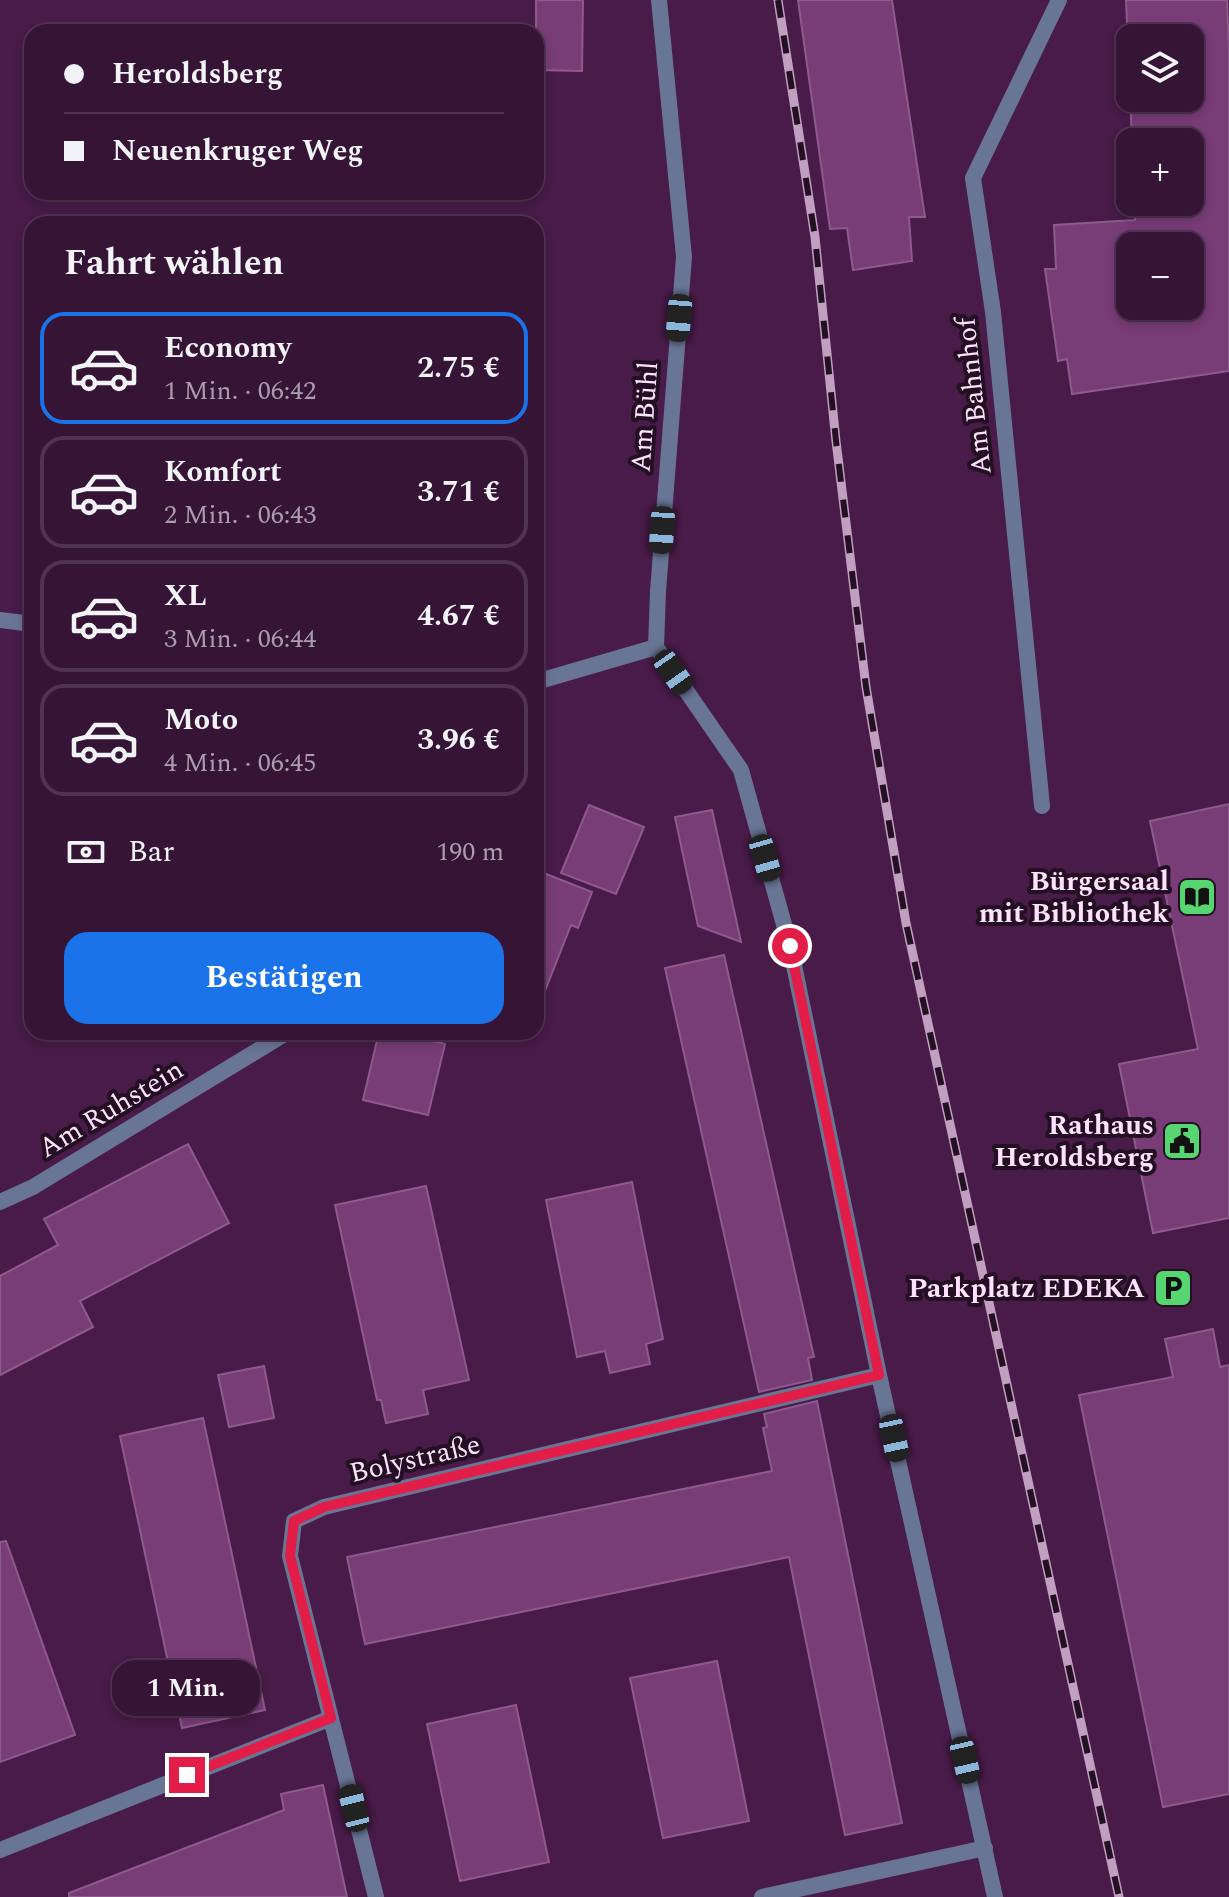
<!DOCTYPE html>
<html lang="de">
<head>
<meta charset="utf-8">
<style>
	:root { --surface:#361436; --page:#3d1d3e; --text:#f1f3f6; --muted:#aa9ead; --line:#503351; --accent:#1a73e8 }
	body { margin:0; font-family:Spectral,serif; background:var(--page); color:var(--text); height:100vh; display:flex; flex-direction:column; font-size:30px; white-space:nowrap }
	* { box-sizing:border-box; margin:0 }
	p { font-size:26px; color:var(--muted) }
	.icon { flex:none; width:44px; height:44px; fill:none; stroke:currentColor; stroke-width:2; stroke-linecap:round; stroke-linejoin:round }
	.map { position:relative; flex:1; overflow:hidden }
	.details { position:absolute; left:24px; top:216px; width:520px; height:824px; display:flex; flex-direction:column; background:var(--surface); border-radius:24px; box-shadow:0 4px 12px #0003,0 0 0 2px var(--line) }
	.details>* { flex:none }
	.banner { position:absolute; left:24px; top:24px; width:520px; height:176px; border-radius:24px; box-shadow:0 4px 12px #0003,0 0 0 2px var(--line); display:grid; align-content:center; height:176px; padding:0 40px; background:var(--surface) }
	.buttons { position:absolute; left:1116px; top:24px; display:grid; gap:16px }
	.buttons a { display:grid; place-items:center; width:88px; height:88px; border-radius:16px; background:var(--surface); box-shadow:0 4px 12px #0003,0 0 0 2px var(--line); font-size:40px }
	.end { position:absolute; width:36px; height:36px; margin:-18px; border:10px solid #e11d48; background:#fff; box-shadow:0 0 0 4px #fff }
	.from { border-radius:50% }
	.bubble { position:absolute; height:56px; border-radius:24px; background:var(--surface); box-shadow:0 4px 12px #0003,0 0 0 2px var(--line); font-size:26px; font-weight:700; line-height:56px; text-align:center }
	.car { position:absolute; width:24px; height:48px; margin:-24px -12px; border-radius:10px; box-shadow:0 0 6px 2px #0007; background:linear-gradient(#222 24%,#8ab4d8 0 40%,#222 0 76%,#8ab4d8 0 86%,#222 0) }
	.banner b { display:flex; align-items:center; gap:28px; height:76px; font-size:30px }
	.banner b+b { border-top:2px solid var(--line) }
	.banner i { width:20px; height:20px; background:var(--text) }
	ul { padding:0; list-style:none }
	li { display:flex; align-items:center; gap:24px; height:112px; margin:0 16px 12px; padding:0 24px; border:4px solid var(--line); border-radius:24px }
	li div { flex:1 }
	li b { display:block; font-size:30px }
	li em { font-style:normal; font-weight:700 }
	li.active { border-color:var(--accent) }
	li>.icon { width:72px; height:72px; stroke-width:1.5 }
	h2 { padding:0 40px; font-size:36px; line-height:96px }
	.pay { display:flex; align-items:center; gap:20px; height:88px; padding:0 40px; font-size:30px }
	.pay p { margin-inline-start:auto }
	.cta { display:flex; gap:16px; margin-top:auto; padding:16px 40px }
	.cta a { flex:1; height:92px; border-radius:24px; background:var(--accent); color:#fff; font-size:32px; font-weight:700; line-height:92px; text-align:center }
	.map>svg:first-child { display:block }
</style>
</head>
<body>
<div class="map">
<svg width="1229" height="1897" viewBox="0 0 1229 1897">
	<rect width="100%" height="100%" fill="#481b48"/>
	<path fill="#783c77" stroke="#8d5b8b" stroke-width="2" fill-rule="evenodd" d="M 536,0 L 583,0 L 582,71 L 536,70 Z
		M 798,0 L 892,0 L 925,217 L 909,217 L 912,261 L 853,270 L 847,228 L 830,229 Z
		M 1126,0 L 1227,0 L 1229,50 L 1229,371 L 1072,394 L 1067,359 L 1058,361 L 1045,269 L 1056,269 L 1054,225 L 1135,220 L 1134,202 L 1190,202 L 1190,142 L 1132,142 ZM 1130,38 L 1190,38 L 1190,98 L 1130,98 ZM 1130,246 L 1190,246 L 1190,306 L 1130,306 Z
		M 1229,804 L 1229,1218 L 1153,1233 L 1119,1064 L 1198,1049 L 1150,821 Z
		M 589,805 L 644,827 L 616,894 L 561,873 Z
		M 712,810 L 741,942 L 698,926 L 675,817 Z
		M 536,870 L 592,892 L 578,928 L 571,925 L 539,1006 L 536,1006 Z
		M 724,955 L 814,1357 L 808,1358 L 812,1380 L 759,1392 L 665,968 Z
		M 379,1032 L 431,1032 L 429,1040 L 445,1044 L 428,1115 L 363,1100 Z
		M 188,1144 L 229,1223 L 80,1301 L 93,1327 L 0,1375 L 0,1276 L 58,1245 L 44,1219 Z
		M 632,1182 L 663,1339 L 646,1344 L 650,1364 L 610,1373 L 605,1351 L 577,1357 L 546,1200 Z
		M 426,1186 L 469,1380 L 423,1390 L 428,1414 L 386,1423 L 381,1400 L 377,1400 L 335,1205 Z
		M 1213,1329 L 1220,1367 L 1229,1365 L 1229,1794 L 1163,1807 L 1079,1395 L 1173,1377 L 1165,1339 Z
		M 264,1366 L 274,1418 L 229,1427 L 218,1375 Z
		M 817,1401 L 902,1823 L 845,1835 L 789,1557 L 365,1644 L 347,1557 L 772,1471 L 763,1428 L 767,1427 L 764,1414 Z
		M 203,1418 L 265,1710 L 182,1728 L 120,1436 Z
		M 6,1541 L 75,1735 L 0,1762 L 0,1542 Z
		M 717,1661 L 749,1821 L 663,1838 L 630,1678 Z
		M 516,1705 L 549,1862 L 460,1881 L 427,1724 Z
		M 323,1785 L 347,1897 L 69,1897 L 69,1893 L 284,1810 L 281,1794 Z"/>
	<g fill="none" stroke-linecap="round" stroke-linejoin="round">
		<path stroke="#687595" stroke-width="16" d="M 0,620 L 32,624
			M 656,647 L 741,770 L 790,946 L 879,1375 L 995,1897
			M 656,647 L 658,591 L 684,257 L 659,0
			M 536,682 L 656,647
			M 1042,806 L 993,312 L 973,178 L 1059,0
			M 0,1202 L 33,1187 L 288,1032
			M 0,1850 L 331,1718
			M 376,1897 L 290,1556 L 294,1521 L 324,1507 L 879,1375
			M 762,1897 L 985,1848"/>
		<g stroke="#c19fc0" stroke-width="9">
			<path id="rail" d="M 778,0 L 815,237 L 836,441 L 866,687 L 906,923 L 1119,1897"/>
		</g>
		<use href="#rail" stroke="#231023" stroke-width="6" stroke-dasharray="18" stroke-linecap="butt"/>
	</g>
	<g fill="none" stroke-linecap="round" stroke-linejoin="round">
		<path stroke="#e11d48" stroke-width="10" d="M 187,1775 L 331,1718 L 290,1556 L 294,1521 L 324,1507 L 879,1375 L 790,946"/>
	</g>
	<defs>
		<g id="library-square" transform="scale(2)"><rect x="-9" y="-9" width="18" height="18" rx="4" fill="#57d570" stroke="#231023"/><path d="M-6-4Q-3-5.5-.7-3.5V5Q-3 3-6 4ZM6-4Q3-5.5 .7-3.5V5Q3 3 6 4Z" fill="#111"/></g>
		<g id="civic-square" transform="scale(2)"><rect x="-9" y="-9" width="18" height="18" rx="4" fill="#57d570" stroke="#231023"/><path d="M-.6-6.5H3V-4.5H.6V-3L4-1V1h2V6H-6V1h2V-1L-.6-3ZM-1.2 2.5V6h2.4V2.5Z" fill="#111"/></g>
		<g id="parking-square" transform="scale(2)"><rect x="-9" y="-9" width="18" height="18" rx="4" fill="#57d570" stroke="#231023"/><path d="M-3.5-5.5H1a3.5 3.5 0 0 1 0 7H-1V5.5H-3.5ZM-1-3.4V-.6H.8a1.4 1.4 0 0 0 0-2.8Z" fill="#111"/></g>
	</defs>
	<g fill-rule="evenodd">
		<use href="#library-square" x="1197" y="897"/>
		<use href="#civic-square" x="1182" y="1141"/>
		<use href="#parking-square" x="1173" y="1288"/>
	</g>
	<g text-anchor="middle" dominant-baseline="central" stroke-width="8" stroke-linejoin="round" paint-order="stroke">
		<g font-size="28" fill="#fee2fd" stroke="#231023">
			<text transform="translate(974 396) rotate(-96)">Am Bahnhof</text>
			<text transform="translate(645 417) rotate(-86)">Am Bühl</text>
			<text transform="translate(111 1109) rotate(-31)">Am Ruhstein</text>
			<text transform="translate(415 1459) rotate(-13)">Bolystraße</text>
		</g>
		<g font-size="28" font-weight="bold" fill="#fee2fd" stroke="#231023" text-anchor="end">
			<text x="1169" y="881">Bürgersaal<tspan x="1169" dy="32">mit Bibliothek</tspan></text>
			<text x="1154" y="1125">Rathaus<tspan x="1154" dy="32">Heroldsberg</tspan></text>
			<text x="1145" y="1288">Parkplatz EDEKA</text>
		</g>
	</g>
</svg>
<div class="buttons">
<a><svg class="icon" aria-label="layers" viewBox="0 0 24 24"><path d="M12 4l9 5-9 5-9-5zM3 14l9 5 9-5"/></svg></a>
<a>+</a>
<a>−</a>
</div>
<i class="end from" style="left:790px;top:946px"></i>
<i class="end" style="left:187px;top:1775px"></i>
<div class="bubble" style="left:112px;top:1660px;width:148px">1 Min.</div>
<i class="car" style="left:679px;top:318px;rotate:185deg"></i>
<i class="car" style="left:662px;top:530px;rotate:184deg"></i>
<i class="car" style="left:673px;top:672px;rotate:145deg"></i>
<i class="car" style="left:765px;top:858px;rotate:164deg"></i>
<i class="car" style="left:894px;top:1438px;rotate:168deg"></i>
<i class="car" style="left:965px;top:1760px;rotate:167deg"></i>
<i class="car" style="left:354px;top:1808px;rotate:346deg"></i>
<div class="banner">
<b><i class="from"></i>Heroldsberg</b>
<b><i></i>Neuenkruger Weg</b>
</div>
<section class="details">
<h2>Fahrt wählen</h2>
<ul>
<li class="active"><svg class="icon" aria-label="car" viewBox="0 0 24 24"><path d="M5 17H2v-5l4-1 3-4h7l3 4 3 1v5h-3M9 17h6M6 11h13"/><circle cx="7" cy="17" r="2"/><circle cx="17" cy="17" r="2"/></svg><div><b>Economy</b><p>1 Min. · 06:42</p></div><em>2.75 €</em></li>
<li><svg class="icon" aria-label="car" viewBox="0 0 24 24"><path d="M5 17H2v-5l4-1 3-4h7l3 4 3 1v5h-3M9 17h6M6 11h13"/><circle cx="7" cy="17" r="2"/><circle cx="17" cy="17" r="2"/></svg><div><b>Komfort</b><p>2 Min. · 06:43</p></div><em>3.71 €</em></li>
<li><svg class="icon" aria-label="car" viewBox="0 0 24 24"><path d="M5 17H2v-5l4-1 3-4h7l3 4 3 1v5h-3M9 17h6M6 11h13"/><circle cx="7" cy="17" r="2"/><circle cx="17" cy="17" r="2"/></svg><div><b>XL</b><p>3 Min. · 06:44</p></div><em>4.67 €</em></li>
<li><svg class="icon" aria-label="car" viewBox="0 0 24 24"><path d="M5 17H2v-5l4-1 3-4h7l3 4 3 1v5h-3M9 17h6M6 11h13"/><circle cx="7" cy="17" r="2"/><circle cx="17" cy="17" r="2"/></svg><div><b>Moto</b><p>4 Min. · 06:45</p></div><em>3.96 €</em></li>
</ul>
<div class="pay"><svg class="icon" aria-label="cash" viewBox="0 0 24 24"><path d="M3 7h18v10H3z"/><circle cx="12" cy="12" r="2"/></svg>Bar<p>190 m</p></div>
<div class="cta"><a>Bestätigen</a></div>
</section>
</div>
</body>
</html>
